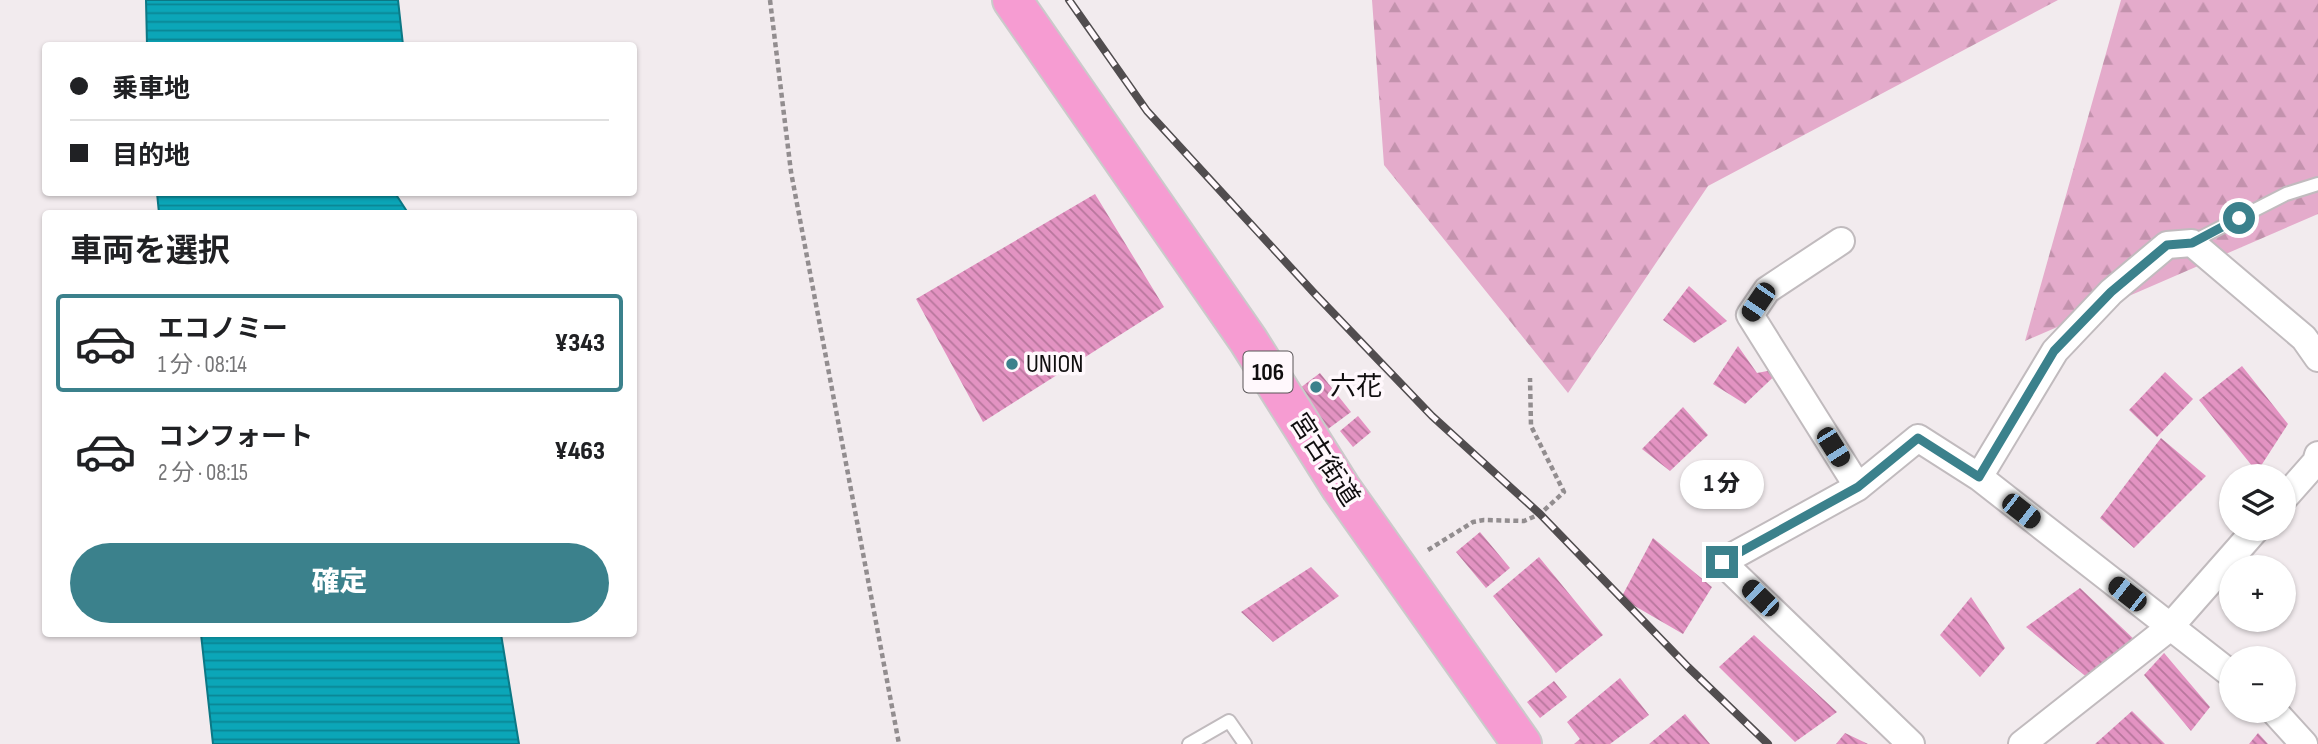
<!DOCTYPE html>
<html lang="ja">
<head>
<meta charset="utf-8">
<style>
	:root { --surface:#fff; --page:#f2f2f2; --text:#202124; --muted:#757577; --line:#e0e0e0; --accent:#3b818c }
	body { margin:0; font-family:"Sofia Sans Condensed","Noto Sans JP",sans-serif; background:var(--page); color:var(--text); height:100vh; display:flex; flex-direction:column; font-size:26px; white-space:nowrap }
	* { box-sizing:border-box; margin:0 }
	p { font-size:23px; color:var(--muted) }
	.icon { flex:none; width:38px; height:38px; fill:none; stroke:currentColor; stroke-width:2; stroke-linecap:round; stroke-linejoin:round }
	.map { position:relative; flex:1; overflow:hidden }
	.details { position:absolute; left:42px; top:210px; width:595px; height:427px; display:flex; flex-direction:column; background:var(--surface); border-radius:7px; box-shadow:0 2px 5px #0004 }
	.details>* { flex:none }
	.banner { position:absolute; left:42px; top:42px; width:595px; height:154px; border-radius:7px; box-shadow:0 2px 5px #0004; display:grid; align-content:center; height:154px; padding:0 28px; background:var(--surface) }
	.controls { position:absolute; left:2219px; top:464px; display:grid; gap:14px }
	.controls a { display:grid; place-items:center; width:77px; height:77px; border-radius:50%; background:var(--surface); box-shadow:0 2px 5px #0004; font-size:35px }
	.end { position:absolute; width:32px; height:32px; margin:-16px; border:9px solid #3b818c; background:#fff; box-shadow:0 0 0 4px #fff }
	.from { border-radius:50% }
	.bubble { position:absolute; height:49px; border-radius:24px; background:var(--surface); box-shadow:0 2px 5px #0004; font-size:23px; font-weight:800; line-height:49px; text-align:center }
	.car { position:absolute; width:21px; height:42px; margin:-21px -10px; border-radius:9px; box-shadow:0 0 5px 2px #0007; background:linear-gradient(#222 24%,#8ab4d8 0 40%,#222 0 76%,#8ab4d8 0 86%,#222 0) }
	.banner b { display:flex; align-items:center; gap:24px; height:66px; font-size:26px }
	.banner b+b { border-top:2px solid var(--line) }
	.banner i { width:18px; height:18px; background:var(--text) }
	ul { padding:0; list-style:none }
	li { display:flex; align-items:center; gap:21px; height:98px; margin:0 14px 10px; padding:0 14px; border:4px solid transparent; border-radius:7px }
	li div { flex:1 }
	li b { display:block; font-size:26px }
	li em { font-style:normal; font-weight:800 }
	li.on { border-color:var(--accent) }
	li>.icon { width:63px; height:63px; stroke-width:1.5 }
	h2 { padding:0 28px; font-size:32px; line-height:84px }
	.cta { display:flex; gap:14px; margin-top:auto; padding:14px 28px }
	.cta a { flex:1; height:80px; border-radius:42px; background:var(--accent); color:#fff; font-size:28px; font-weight:800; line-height:80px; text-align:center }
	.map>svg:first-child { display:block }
</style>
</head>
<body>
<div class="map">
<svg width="2318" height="744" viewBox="0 0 2318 744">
	<defs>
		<pattern id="forest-firs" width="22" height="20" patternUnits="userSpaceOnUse" patternTransform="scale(1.75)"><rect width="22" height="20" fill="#e4abcb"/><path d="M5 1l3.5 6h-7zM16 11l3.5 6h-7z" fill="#c392ad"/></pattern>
		<pattern id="water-rules" width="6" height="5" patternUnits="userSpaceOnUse" patternTransform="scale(1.75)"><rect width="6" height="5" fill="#0ba6b8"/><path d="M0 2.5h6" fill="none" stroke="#0a8694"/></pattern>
		<pattern id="building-back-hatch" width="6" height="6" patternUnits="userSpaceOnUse" patternTransform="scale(1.75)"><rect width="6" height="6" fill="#e393c2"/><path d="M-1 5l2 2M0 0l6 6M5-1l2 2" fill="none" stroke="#b7769c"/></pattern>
	</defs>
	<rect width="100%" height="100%" fill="#f2ebee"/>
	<path fill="url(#forest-firs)" d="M 1372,0 L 2058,0 L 1708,186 L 1568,393 L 1384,165 Z
		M 2121,0 L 2318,0 L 2318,214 L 2025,341 Z"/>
	<path fill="url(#water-rules)" stroke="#0c7885" stroke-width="2" d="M 146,0 L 398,0 L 403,45 L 147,45 Z
		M 157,193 L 395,193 L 408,213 L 159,213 Z
		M 201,634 L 501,634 L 519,744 L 213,744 Z"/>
	<path fill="url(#building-back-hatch)" d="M 1095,194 L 1164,307 L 983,422 L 916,299 Z
		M 1689,286 L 1727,321 L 1694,343 L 1663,320 Z
		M 1738,346 L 1757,373 L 1783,368 L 1745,404 L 1713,384 Z
		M 2242,366 L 2288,424 L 2257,472 L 2199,400 Z
		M 2165,372 L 2193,399 L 2157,437 L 2129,410 Z
		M 1320,373 L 1351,412 L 1328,429 L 1296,391 Z
		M 1683,407 L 1708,435 L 1670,471 L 1642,449 Z
		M 1358,416 L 1371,432 L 1353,447 L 1340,431 Z
		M 2161,438 L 2206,476 L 2134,548 L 2100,518 Z
		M 1480,532 L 1510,568 L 1486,588 L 1456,552 Z
		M 1653,538 L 1712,587 L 1683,634 L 1621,598 Z
		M 1539,557 L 1603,635 L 1556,673 L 1493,596 Z
		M 1311,567 L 1339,596 L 1273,642 L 1241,612 Z
		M 2080,588 L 2138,643 L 2089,679 L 2026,627 Z
		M 1971,597 L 2005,648 L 1980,677 L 1940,635 Z
		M 1754,635 L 1837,712 L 1795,742 L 1719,667 Z
		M 2164,653 L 2210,707 L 2191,731 L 2144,675 Z
		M 1620,678 L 1649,715 L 1610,744 L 1574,744 L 1580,739 L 1567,722 Z
		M 1554,681 L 1567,697 L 1540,718 L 1527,702 Z
		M 2132,711 L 2165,744 L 2095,744 Z
		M 1685,714 L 1710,744 L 1649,744 Z
		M 1845,733 L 1868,744 L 1836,744 Z
		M 2258,733 L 2268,744 L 2249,744 Z"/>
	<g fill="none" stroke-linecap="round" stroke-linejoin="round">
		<g stroke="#c1bbbe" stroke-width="16">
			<path id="service" d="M 2192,242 L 2286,194 L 2318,184
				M 1189,744 L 1229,721 L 1245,744"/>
		</g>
		<g stroke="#c1bbbe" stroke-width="30">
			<path id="minor" d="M 1841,241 L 1767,290 L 1750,315 L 1858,487
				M 1979,477 L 2055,351 L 2111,292 L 2167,245 L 2192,243 L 2304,338 L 2318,358
				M 2284,498 L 2316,462 L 2318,455
				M 2273,710 L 2304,744
				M 1911,744 L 1722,562 L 1858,487 L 1918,438 L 1979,477 L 2231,674
				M 2022,744 L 2169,628 L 2257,528"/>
		</g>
		<g stroke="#cacaca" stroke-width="42">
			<path id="trunk" d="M 1012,0 L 1248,340 L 1341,488 L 1522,744"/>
		</g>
		<path stroke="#928d8f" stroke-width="4.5" stroke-dasharray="5 3.5" stroke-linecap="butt" d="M 770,0 L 791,172 L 899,744
			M 1428,550 L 1473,522 L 1484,520 L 1524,521 L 1540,514 L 1564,492 L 1531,426 L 1530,378"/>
		<use href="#service" stroke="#fff" stroke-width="12"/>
		<use href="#minor" stroke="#fff" stroke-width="26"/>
		<use href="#trunk" stroke="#f69cd2" stroke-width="38"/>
		<g stroke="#514d4f" stroke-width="8">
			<path id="rail" d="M 1069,0 L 1147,111 L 1315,294 L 1432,416 L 1540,514 L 1688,667 L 1768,744"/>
		</g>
		<use href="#rail" stroke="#fff8fc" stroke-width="5" stroke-dasharray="16" stroke-linecap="butt"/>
	</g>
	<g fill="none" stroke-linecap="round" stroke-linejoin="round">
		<path stroke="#3b818c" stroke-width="9" d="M 1722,562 L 1858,487 L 1918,438 L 1979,477 L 2054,351 L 2111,292 L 2167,245 L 2192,243 L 2239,218"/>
	</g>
	<g fill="#3b818c" stroke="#fff8fc" stroke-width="2.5">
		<circle cx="1012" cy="364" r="7"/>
		<circle cx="1316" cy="387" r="7"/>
	</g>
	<g text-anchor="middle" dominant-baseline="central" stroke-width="7" stroke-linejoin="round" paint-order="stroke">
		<rect fill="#fff8fc" stroke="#585456" stroke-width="2" x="1243.5" y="351.5" width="49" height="41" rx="5"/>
		<g font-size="24" font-weight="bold" fill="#100e0f">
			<text x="1268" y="372">106</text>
		</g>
		<g font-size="26" fill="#100e0f" stroke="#fff8fc" text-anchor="start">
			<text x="1026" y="364">UNION</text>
			<text x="1330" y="387">六花</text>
		</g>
		<g font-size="26" fill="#100e0f" stroke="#fff8fc">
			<text transform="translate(1324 460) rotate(57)">宮古街道</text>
		</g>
	</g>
</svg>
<div class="controls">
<a><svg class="icon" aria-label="layers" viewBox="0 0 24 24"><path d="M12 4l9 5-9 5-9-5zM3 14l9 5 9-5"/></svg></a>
<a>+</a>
<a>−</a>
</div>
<i class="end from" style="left:2239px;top:218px"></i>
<i class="end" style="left:1722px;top:562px"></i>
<div class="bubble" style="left:1680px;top:460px;width:84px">1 分</div>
<i class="car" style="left:1758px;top:302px;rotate:214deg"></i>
<i class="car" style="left:1833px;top:447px;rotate:148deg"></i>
<i class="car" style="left:2021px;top:511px;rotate:128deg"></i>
<i class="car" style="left:2127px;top:594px;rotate:308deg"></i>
<i class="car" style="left:1760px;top:598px;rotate:314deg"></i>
<div class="banner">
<b><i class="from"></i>乗車地</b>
<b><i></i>目的地</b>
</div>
<section class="details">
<h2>車両を選択</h2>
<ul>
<li class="on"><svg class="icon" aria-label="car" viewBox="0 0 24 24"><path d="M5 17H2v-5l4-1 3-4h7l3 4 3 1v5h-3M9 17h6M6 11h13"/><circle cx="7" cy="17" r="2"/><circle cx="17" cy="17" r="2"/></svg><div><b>エコノミー</b><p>1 分 · 08:14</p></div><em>¥343</em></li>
<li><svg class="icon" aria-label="car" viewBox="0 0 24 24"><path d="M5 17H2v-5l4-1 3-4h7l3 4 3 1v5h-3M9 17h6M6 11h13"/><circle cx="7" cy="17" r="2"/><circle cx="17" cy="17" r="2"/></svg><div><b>コンフォート</b><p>2 分 · 08:15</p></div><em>¥463</em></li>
</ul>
<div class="cta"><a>確定</a></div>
</section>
</div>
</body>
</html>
